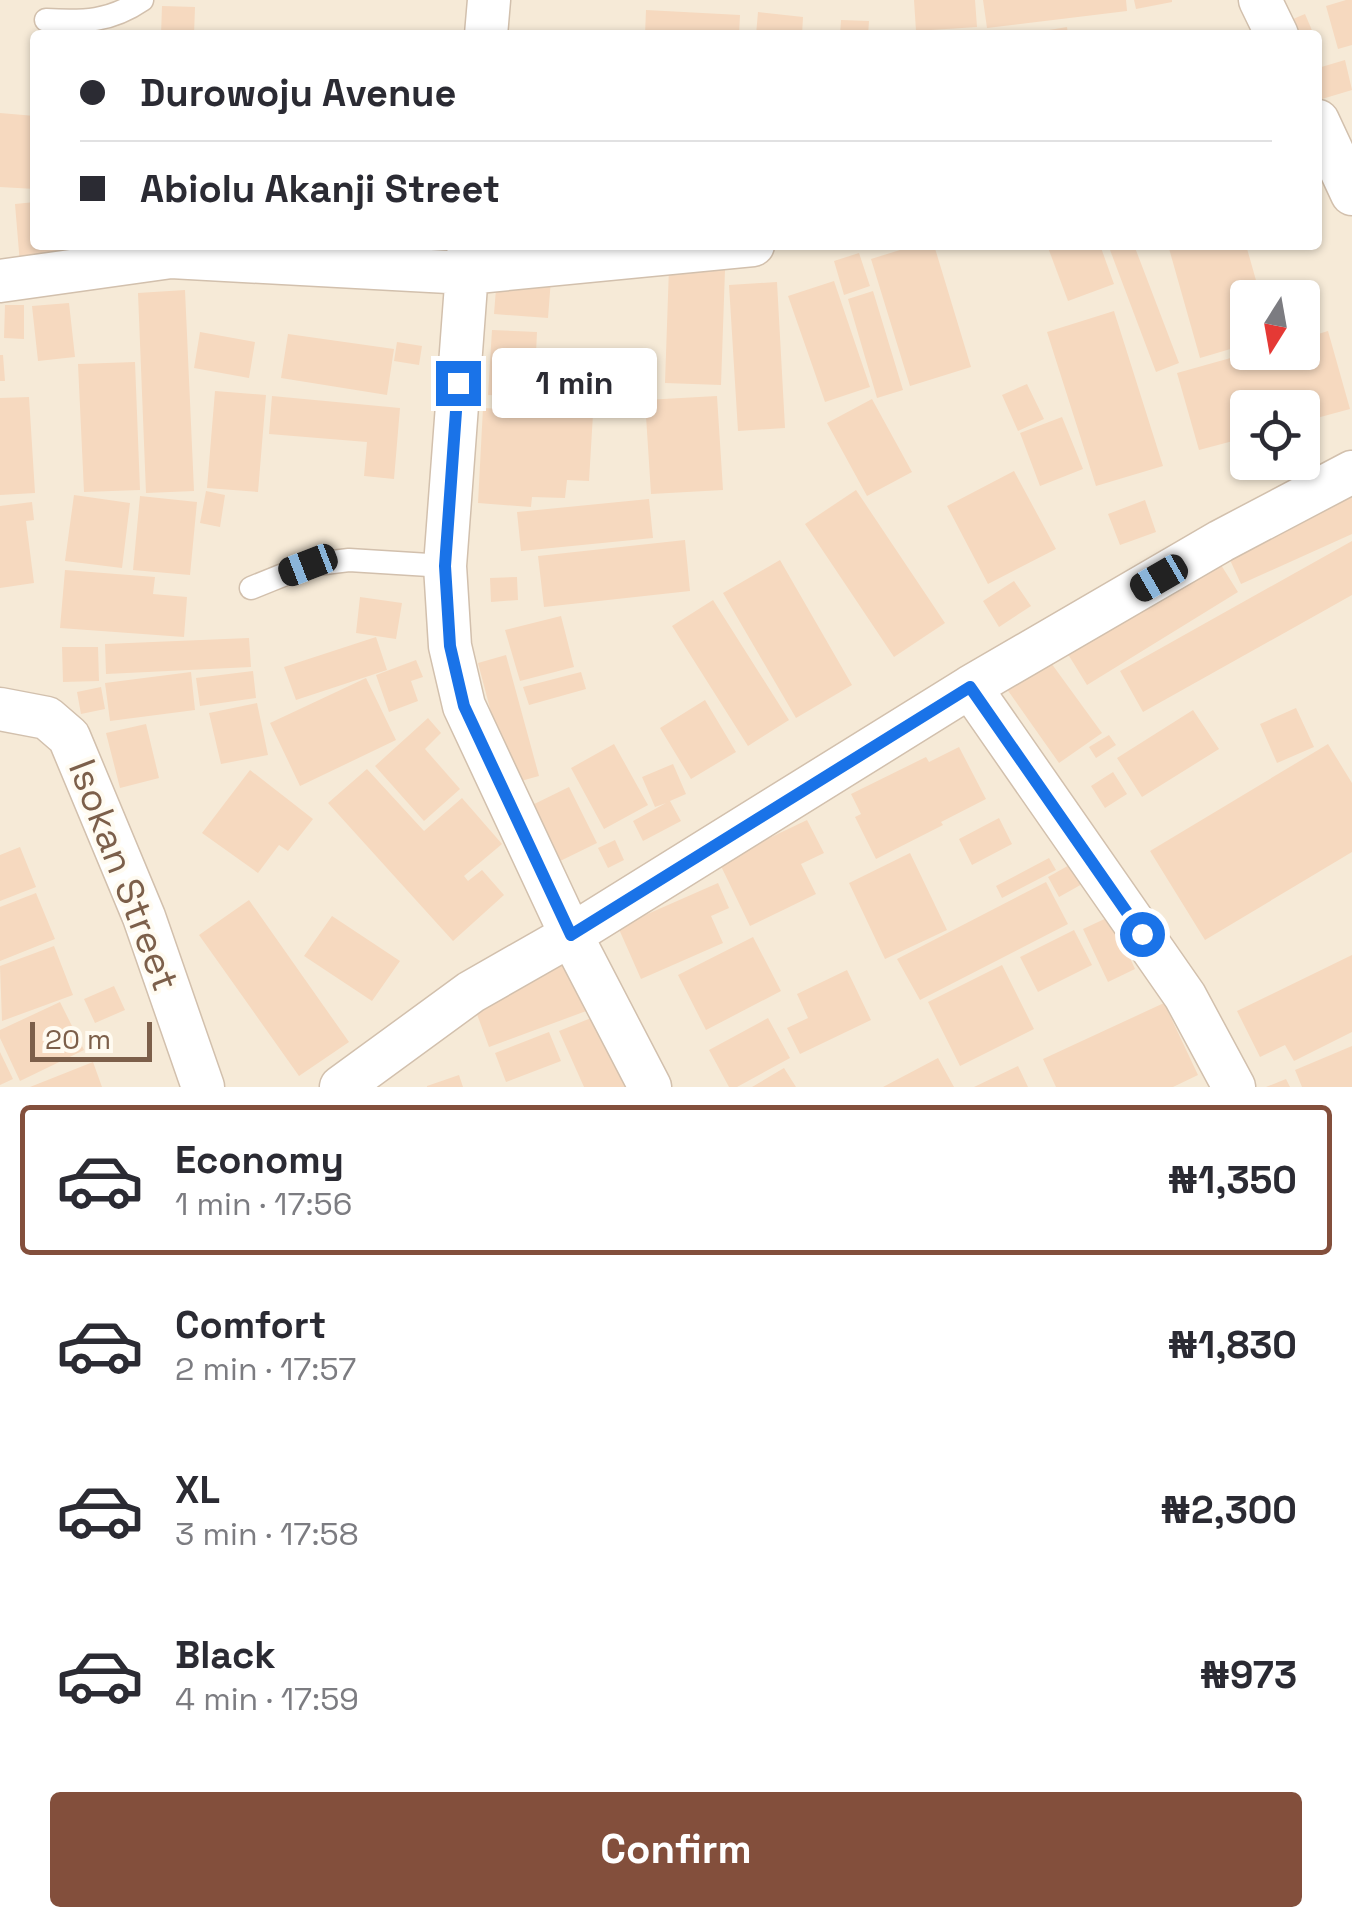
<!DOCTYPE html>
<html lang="en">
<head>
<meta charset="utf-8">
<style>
	:root { --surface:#fff; --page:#f7f7f7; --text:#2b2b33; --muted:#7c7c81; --line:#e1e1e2; --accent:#834f3c }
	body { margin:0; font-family:"Space Grotesk",sans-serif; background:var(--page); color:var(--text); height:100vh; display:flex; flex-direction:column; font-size:38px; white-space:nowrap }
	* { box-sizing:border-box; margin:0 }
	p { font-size:32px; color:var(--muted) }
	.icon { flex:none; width:55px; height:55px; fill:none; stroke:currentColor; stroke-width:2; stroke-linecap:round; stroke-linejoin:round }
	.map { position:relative; height:1087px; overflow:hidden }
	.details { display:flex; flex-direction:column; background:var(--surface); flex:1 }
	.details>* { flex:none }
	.hud { position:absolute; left:30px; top:30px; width:1292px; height:220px; border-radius:10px; box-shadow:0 2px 8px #0004; display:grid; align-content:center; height:220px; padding:0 50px; background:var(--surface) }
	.needle { width:65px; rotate:191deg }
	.tools { position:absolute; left:1230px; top:280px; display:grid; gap:20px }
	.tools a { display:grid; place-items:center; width:90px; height:90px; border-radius:10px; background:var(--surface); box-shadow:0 2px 8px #0004; font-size:50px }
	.scale { position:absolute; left:30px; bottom:25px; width:122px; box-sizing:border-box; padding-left:10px; border:5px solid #7c5f4a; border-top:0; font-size:28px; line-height:35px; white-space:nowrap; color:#7c5f4a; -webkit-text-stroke:8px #fffbf1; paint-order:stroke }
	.end { position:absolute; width:45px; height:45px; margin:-22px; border:12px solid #1a73e8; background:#fff; box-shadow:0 0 0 5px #fff }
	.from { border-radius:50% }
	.bubble { position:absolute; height:70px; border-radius:10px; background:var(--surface); box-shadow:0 2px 8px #0004; font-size:32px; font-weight:700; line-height:70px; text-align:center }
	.car { position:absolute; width:30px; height:60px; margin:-30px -15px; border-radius:12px; box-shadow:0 0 8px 2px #0007; background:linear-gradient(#222 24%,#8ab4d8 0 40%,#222 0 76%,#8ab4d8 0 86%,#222 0) }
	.hud b { display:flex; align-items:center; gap:35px; height:95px; font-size:38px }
	.hud b+b { border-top:2px solid var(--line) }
	.hud i { width:25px; height:25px; background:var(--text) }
	ul { padding:18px 0 0; list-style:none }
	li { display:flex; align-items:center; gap:30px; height:150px; margin:0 20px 15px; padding:0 30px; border:5px solid transparent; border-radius:10px }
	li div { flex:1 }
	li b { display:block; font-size:38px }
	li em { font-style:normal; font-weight:700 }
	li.selected { border-color:var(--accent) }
	li>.icon { width:90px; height:90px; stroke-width:1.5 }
	.action { display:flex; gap:20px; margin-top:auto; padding:20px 50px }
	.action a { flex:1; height:115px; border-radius:10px; background:var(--accent); color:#fff; font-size:40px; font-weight:700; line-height:115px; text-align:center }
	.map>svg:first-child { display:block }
</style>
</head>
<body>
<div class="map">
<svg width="1352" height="1087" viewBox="0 0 1352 1087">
	<rect width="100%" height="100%" fill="#fef8e9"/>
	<path fill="#f6ead7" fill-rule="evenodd" d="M 0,0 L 1352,0 L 1352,1087 L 0,1087 ZM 35,35 L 1318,35 L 1318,245 L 35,245 ZM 1248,298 L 1302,298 L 1302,352 L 1248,352 ZM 1248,408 L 1302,408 L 1302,462 L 1248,462 Z"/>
	<path fill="#f6d9bf" d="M 914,0 L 975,0 L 977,27 L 916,31 Z
		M 983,0 L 1126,0 L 1127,11 L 987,28 Z
		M 1134,0 L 1172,0 L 1172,2 L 1136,9 Z
		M 1346,0 L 1352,0 L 1352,45 L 1338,49 L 1326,6 Z
		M 162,6 L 195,7 L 194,35 L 161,35 Z
		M 646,10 L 740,15 L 739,35 L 645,35 Z
		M 758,12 L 803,17 L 802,35 L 756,35 Z
		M 1305,14 L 1314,35 L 1286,35 L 1281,24 Z
		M 841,20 L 869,21 L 868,35 L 840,35 Z
		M 1067,27 L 1068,35 L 1031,35 L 1031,33 Z
		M 1345,60 L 1352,90 L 1322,99 L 1318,68 Z
		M 0,113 L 35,116 L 35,189 L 0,187 Z
		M 35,202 L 35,245 L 64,245 L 65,259 L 20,264 L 15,204 Z
		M 916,245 L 934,245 L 971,367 L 910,386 L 871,259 Z
		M 1047,245 L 1100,245 L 1114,284 L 1068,301 Z
		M 1122,245 L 1134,245 L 1179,363 L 1156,372 L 1110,250 Z
		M 1168,245 L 1246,245 L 1261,298 L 1248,298 L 1248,327 L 1240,329 L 1244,345 L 1200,358 Z
		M 859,253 L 870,286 L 844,295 L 834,261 Z
		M 669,267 L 725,270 L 721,385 L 665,383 Z
		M 497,276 L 551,279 L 548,318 L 494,314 Z
		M 834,281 L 870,387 L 825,402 L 788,296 Z
		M 777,282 L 785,428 L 738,431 L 729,285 Z
		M 185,290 L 194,491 L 146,493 L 138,293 Z
		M 873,291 L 903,390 L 877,398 L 848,299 Z
		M 69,303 L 75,357 L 38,361 L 32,306 Z
		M 5,305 L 24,305 L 24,339 L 4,338 Z
		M 1114,311 L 1163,466 L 1096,486 L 1047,332 Z
		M 492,330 L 537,332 L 534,397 L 488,395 Z
		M 1328,331 L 1350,409 L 1302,422 L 1302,408 L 1248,408 L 1248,437 L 1199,450 L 1177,373 L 1252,352 L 1302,352 L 1302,339 Z
		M 200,332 L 255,342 L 249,378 L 194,368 Z
		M 288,334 L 394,349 L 387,395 L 281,378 Z
		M 397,342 L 422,346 L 419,365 L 394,361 Z
		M 0,355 L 3,355 L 5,381 L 0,381 Z
		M 135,362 L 140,490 L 84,492 L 78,364 Z
		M 1027,384 L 1044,419 L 1018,431 L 1002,395 Z
		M 215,391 L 266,395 L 258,492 L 207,488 Z
		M 272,396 L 400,408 L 394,479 L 364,476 L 367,442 L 269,434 Z
		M 717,396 L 723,490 L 651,494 L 645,400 Z
		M 29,397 L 35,493 L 0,495 L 0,398 Z
		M 872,399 L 912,472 L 867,496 L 827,423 Z
		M 483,408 L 593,414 L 589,481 L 567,480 L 565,498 L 532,497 L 531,507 L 478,503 Z
		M 1062,417 L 1083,469 L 1040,486 L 1020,433 Z
		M 1014,471 L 1056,549 L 988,584 L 947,506 Z
		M 856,490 L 945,623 L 894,657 L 805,524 Z
		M 206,491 L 225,495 L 220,527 L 200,523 Z
		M 1352,492 L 1352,534 L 1241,584 L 1225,549 Z
		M 74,495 L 130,503 L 122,568 L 65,561 Z
		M 140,496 L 197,502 L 190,575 L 133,570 Z
		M 649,499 L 653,538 L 521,551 L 517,512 Z
		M 1145,500 L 1156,532 L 1120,545 L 1108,514 Z
		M 32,502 L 34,520 L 26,521 L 34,583 L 0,588 L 0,506 Z
		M 685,540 L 690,591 L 544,607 L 538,556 Z
		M 1352,541 L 1352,595 L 1143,712 L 1120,671 Z
		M 1216,557 L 1238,592 L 1087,685 L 1066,651 Z
		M 780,560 L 852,685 L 796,718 L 723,593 Z
		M 65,570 L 155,577 L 153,594 L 187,597 L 184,637 L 60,628 Z
		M 517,577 L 518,600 L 491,602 L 490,578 Z
		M 1014,581 L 1031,606 L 999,627 L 983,601 Z
		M 360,597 L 402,603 L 396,639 L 356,633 Z
		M 713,600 L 789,720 L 748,746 L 672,626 Z
		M 561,616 L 574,667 L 520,681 L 505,630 Z
		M 376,637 L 387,670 L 296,700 L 284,667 Z
		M 249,638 L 251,667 L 106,674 L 105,644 Z
		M 62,647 L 98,647 L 99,681 L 63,682 Z
		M 506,655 L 539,776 L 510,784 L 478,663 Z
		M 1046,656 L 1102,733 L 1059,763 L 1004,685 Z
		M 416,660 L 423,677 L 411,681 L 418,701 L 389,712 L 376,675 Z
		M 253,671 L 256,698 L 200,706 L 196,678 Z
		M 191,672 L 195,710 L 110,721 L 105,683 Z
		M 581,672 L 586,689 L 529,705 L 523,687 Z
		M 366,678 L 396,740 L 300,786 L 270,723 Z
		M 101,687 L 105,709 L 81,714 L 77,692 Z
		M 705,700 L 736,752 L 691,779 L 660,728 Z
		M 257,703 L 268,755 L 221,764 L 209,713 Z
		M 1296,708 L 1314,747 L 1277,763 L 1260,724 Z
		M 1193,710 L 1219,749 L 1142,797 L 1117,758 Z
		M 428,718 L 441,733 L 425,749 L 460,789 L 424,821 L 375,766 Z
		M 146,724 L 159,778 L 120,788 L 106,733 Z
		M 1109,735 L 1116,745 L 1096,758 L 1089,747 Z
		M 614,744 L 648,805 L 604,829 L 571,768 Z
		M 1328,744 L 1352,783 L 1352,852 L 1205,940 L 1150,851 Z
		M 959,747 L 986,799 L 941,822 L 943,825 L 876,859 L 855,817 L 861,814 L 851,794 L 926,757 L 929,762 Z
		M 673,764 L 686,794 L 670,801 L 681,821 L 643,841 L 633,821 L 666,803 L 655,807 L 642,777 Z
		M 367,769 L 424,831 L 462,798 L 502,844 L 464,876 L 468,881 L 482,870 L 504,895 L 453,941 L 328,803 Z
		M 250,770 L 313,819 L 288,851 L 279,845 L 258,873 L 202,833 Z
		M 1113,772 L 1127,794 L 1105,808 L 1091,786 Z
		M 569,787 L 597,843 L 552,865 L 524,809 Z
		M 999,818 L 1012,844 L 972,865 L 959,839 Z
		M 807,820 L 824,853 L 801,864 L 816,894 L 750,926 L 719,862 Z
		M 615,840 L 624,860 L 608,868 L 598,848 Z
		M 20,847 L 36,887 L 0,901 L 0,855 Z
		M 910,853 L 947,930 L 885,959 L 849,883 Z
		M 1049,858 L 1056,870 L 1002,898 L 996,886 Z
		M 1073,863 L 1084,883 L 1059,897 L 1048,877 Z
		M 1046,882 L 1068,924 L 920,1000 L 897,959 Z
		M 718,883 L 729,908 L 711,916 L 723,943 L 641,979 L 618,927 Z
		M 36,893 L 55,939 L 0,961 L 0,907 Z
		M 249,900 L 349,1042 L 299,1076 L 199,935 Z
		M 332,916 L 400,961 L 372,1001 L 304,956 Z
		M 1111,916 L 1135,969 L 1108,982 L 1083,929 Z
		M 1074,930 L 1092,965 L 1038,992 L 1020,957 Z
		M 753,937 L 781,991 L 706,1030 L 678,975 Z
		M 54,946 L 73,995 L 2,1021 L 0,966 Z
		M 1352,955 L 1352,1032 L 1294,1061 L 1285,1045 L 1260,1057 L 1237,1011 Z
		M 578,959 L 597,1007 L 489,1047 L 471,998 Z
		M 1002,965 L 1034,1029 L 960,1066 L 928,1002 Z
		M 847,970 L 871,1020 L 800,1054 L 787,1028 L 808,1018 L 797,994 Z
		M 114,986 L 125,1010 L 95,1023 L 84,999 Z
		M 60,1002 L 84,1050 L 20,1081 L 0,1038 L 0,1030 Z
		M 1164,1003 L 1198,1075 L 1173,1087 L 1056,1087 L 1043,1059 Z
		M 596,1016 L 626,1087 L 584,1087 L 559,1031 Z
		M 768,1018 L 790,1058 L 737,1087 L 729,1087 L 709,1050 Z
		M 549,1032 L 561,1061 L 506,1082 L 495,1053 Z
		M 1352,1046 L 1352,1087 L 1302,1087 L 1295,1070 Z
		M 0,1052 L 13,1079 L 0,1085 Z
		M 938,1058 L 954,1087 L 883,1087 Z
		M 93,1062 L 102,1087 L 30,1087 Z
		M 1018,1066 L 1028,1087 L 974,1087 Z
		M 784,1068 L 796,1087 L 752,1087 Z
		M 459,1075 L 463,1087 L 427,1087 L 427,1086 Z
		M 1286,1079 L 1290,1087 L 1266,1087 Z"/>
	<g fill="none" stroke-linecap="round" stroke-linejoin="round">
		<g stroke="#d2c0ad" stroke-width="25">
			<path id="service" d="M 46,20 C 83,22 110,22 142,0
				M 251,588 L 308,565 L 349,560 L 445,566"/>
		</g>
		<g stroke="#d2c0ad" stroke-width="45">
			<path id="minor" d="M 1260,0 L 1277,35
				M 486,35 L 489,0
				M 1318,121 L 1352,194
				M 469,245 L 445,566 L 450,646 L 464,706 L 571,935 L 650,1087
				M 0,281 L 171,257 L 467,273 L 753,245
				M 970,687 L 1185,996 L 1234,1087
				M 0,709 L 47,718 L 69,737 L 144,917 L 203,1087
				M 341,1087 L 471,992 L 571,935 L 970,687 L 1221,541 L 1352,472"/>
		</g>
		<use href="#service" stroke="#fff" stroke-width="22"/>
		<use href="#minor" stroke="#fff" stroke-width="42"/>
	</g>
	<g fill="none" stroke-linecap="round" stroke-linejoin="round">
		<path stroke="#1a73e8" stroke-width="12" d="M 458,383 L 445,566 L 450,646 L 464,706 L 571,935 L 970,687 L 1142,934"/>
	</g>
	<g text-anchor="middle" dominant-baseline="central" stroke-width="8" stroke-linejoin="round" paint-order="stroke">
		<g font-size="38" fill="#7c5f4a" stroke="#fffbf1">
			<text transform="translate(124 875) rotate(69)">Isokan Street</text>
		</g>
	</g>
</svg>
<div class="tools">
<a><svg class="needle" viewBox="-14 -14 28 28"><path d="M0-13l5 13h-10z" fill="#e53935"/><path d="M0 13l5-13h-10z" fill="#7c7c81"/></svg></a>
<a><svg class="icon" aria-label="locate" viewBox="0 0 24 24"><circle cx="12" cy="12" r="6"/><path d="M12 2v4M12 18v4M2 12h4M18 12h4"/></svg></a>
</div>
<div class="scale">20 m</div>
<i class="end from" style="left:1142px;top:934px"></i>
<i class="end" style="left:458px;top:383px"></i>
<div class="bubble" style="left:492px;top:348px;width:165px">1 min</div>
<i class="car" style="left:308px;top:565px;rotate:249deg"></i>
<i class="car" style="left:1159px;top:578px;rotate:240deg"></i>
<div class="hud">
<b><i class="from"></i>Durowoju Avenue</b>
<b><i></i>Abiolu Akanji Street</b>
</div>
</div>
<section class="details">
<ul>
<li class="selected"><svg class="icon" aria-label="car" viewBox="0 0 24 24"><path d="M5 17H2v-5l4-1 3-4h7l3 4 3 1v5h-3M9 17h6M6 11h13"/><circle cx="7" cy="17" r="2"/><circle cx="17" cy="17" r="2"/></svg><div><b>Economy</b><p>1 min · 17:56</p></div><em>₦1,350</em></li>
<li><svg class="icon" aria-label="car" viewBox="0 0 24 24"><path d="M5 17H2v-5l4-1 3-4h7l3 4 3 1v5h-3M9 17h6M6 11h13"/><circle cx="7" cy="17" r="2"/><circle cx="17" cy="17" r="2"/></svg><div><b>Comfort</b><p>2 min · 17:57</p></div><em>₦1,830</em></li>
<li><svg class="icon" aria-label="car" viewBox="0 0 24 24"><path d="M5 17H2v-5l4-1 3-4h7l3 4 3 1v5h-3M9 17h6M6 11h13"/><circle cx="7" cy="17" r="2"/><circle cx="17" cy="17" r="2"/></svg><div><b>XL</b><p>3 min · 17:58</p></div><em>₦2,300</em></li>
<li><svg class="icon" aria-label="car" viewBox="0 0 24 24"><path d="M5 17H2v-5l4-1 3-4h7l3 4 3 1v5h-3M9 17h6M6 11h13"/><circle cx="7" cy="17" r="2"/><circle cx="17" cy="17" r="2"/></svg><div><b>Black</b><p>4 min · 17:59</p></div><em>₦973</em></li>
</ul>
<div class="action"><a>Confirm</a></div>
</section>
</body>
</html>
